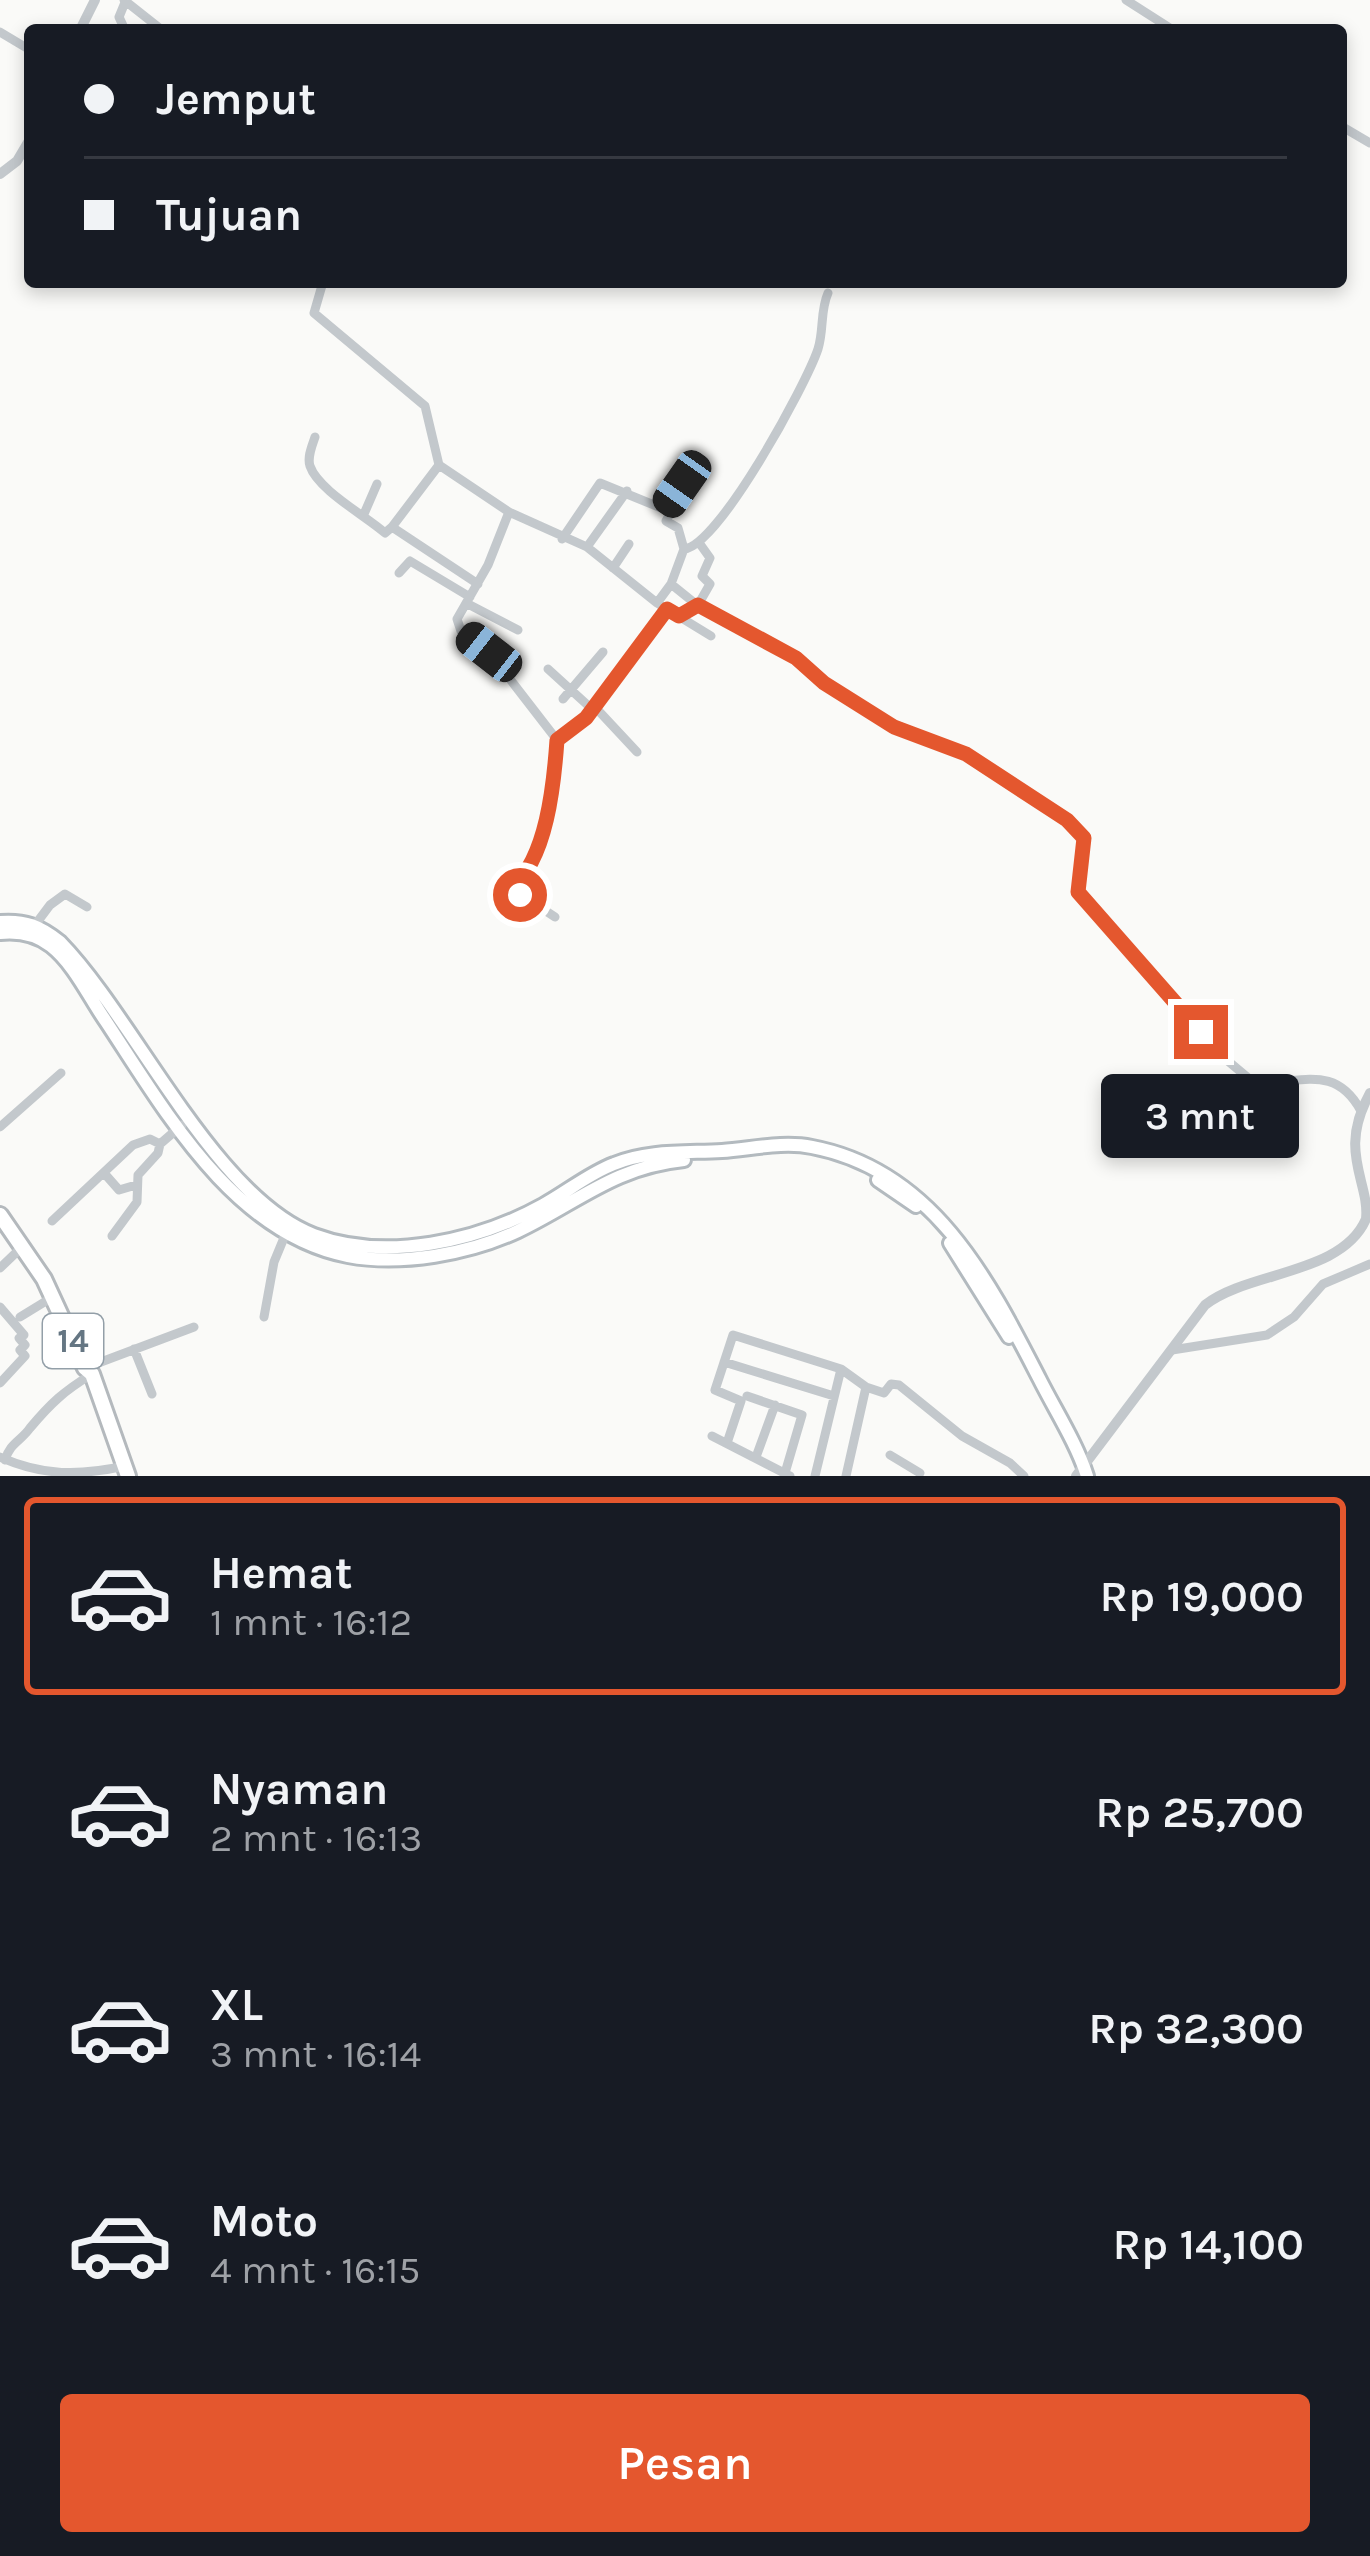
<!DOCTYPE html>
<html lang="id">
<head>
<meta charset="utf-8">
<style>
	:root { --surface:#171b24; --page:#20242c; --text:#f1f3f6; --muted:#9ea1a6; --line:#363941; --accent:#e4572e }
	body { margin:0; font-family:Karla,sans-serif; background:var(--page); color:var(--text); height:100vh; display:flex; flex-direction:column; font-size:45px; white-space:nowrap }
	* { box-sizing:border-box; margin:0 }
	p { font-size:39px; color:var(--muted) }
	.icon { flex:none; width:66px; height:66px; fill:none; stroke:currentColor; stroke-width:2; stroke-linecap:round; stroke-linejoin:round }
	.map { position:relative; height:1476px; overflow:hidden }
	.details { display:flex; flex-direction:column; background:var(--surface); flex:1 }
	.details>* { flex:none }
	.hud { position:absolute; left:24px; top:24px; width:1323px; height:264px; border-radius:12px; box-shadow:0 6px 18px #0003; display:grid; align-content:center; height:264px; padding:0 60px; background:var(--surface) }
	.end { position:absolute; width:54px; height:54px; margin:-27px; border:15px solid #e4572e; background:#fff; box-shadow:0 0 0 6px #fff }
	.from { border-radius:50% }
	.bubble { position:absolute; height:84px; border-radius:12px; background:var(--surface); box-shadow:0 6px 18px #0003; font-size:39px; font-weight:600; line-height:84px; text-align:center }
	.car { position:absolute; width:36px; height:72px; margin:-36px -18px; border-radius:15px; box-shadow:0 0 9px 3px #0007; background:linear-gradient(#222 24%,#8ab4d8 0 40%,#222 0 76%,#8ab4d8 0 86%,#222 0) }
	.hud b { display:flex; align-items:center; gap:42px; height:114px; font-size:45px }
	.hud b+b { border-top:3px solid var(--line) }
	.hud i { width:30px; height:30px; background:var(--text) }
	ul { padding:21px 0 0; list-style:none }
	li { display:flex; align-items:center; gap:36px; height:198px; margin:0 24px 18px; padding:0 36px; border:6px solid transparent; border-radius:12px }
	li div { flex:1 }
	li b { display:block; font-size:45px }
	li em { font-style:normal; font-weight:600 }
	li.active { border-color:var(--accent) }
	li>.icon { width:108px; height:108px; stroke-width:1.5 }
	.cta { display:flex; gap:24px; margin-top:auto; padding:24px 60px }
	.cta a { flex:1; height:138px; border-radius:12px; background:var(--accent); color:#fff; font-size:48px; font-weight:600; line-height:138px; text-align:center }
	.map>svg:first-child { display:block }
</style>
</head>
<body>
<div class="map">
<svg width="1370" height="1476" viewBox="0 0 1370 1476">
	<rect width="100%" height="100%" fill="#fafaf8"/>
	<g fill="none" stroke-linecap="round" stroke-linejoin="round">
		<g stroke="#b3babf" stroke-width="18">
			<path id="secondary" d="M 0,922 C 25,920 40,926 60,942 C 135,1019 214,1197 314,1235 C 386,1262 478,1241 543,1205 C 567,1192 588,1174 614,1164 C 648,1150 685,1153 722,1151 C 751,1149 783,1141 812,1147 C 933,1170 988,1279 1039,1378 C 1055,1410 1076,1442 1087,1476
				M 0,933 C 19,931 37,935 51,946 C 74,964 89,997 105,1020 C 164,1109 233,1234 348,1256 C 401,1266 469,1254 518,1231 C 577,1203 614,1167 684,1160
				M 878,1180 L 916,1206
				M 950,1243 L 1009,1337"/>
		</g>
		<g stroke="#b4b9bd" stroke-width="20">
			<path id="trunk" d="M 0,1215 L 44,1279 L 85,1368 L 92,1374 L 128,1476"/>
		</g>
		<path stroke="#c3c8cc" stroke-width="9" d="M 124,0 L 162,30
			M 1126,0 L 1173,30
			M 125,30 L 119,17 L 126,0
			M 0,32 L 30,50
			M 1341,126 L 1370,143
			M 323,282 L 314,313 L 425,406 L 439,465 L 392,527 L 478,584
			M 315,437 C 312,446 307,457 310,466 C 318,490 366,516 385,533 L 392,527
			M 439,465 L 509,512 L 587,547 L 657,603 L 711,636
			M 665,508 L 682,484
			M 509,512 L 488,565 L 457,619 L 461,631 L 489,652 L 557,740 C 554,783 547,860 511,888 L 555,917
			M 364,514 L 377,484
			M 562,539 L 600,483 L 671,512 L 666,521 L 678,528 L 684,549 C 718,547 806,385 818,349 C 824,330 820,311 828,293
			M 587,547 L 627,491
			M 613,568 L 629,544
			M 399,573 L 410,561 L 470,597
			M 671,584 L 702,609 L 796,658 L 824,683 L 877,717 L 966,754 L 1067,820 L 1084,839 L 1079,892 L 1222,1056 L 1253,1082 C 1297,1086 1334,1061 1361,1111
			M 466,603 L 518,630
			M 657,603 L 671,584 L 684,549
			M 679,616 L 698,605 L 710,584 L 702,576 L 710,558 L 700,544
			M 548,669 L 593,710
			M 563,699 L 603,652
			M 595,707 L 637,752
			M 557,740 L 586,718 L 667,609
			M 35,925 L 50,905 L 65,894 L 87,907
			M 0,1127 L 61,1073
			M 104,1173 L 119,1190 L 136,1185
			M 52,1221 L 133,1145 L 150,1139 L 160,1144 L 182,1125
			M 112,1236 L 137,1202 L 138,1175 L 158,1153 L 160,1144
			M 0,1268 L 23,1246
			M 0,1307 L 24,1335 L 19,1338 L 25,1345 L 20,1350 L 25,1356 L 0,1383
			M 20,1317 L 51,1298
			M 264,1317 L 274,1262 L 286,1233
			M 134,1349 L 152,1394
			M 1172,1350 L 1267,1335 L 1294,1317 L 1323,1284 L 1370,1264
			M 724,1362 L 834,1396
			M 85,1368 L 194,1327
			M 866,1387 L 884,1393 L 891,1384 L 899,1385 L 962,1436 L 1010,1463 L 1024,1476
			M 747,1396 L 802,1415 L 785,1473
			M 712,1436 L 790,1476
			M 727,1443 L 741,1401 L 715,1390 L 733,1335 L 841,1369 L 866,1387 L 846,1476
			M 890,1455 L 920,1473
			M 0,1457 C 43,1476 79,1476 125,1466
			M 756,1457 L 775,1405
			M 5,1460 C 10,1443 21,1441 30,1428 C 51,1403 64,1391 92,1374
			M 815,1476 L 841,1369"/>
		<path stroke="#c3c8cc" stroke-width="10" d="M 80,30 L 95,0
			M 0,174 L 17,161 L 30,139
			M 1076,1476 L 1205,1305 C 1248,1271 1342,1275 1366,1219 C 1370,1182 1337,1152 1370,1093"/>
		<use href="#secondary" stroke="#fff" stroke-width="12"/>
		<use href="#trunk" stroke="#fff" stroke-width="14"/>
	</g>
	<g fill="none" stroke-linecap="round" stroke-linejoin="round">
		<path stroke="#e4572e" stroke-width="15" d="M 520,895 L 511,888 C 547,860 554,783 557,740 L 586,718 L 667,609 L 679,616 L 698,605 L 796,658 L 824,683 L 894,727 L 966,754 L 1067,820 L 1084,838 L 1078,892 L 1201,1032"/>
	</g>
	<g text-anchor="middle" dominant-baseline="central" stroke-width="12" stroke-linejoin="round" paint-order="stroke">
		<rect fill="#fff" stroke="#939fa8" stroke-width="3" x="43" y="1314" width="60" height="54" rx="9"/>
		<g font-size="33" font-weight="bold" fill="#657683">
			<text x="73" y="1341">14</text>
		</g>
	</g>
</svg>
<i class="end from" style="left:520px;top:895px"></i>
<i class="end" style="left:1201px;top:1032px"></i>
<div class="bubble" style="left:1101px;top:1074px;width:198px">3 mnt</div>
<i class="car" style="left:682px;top:484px;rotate:215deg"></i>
<i class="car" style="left:489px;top:652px;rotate:308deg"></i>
<div class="hud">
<b><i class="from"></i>Jemput</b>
<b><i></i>Tujuan</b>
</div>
</div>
<section class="details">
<ul>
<li class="active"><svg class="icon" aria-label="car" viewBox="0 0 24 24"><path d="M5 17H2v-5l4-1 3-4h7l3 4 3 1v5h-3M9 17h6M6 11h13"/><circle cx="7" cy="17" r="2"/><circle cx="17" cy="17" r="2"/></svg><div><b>Hemat</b><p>1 mnt · 16:12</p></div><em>Rp 19,000</em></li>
<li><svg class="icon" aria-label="car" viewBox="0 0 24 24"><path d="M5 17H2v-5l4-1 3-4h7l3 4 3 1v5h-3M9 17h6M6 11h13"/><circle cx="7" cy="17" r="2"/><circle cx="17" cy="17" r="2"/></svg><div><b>Nyaman</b><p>2 mnt · 16:13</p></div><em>Rp 25,700</em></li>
<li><svg class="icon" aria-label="car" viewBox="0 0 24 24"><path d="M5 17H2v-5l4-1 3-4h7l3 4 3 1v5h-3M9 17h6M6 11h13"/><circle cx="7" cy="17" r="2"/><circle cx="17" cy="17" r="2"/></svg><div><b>XL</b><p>3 mnt · 16:14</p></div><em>Rp 32,300</em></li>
<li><svg class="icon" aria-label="car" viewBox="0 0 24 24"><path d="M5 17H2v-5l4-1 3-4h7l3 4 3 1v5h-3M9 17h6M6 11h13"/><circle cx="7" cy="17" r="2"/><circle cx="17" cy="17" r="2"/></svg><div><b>Moto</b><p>4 mnt · 16:15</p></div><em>Rp 14,100</em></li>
</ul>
<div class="cta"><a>Pesan</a></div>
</section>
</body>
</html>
